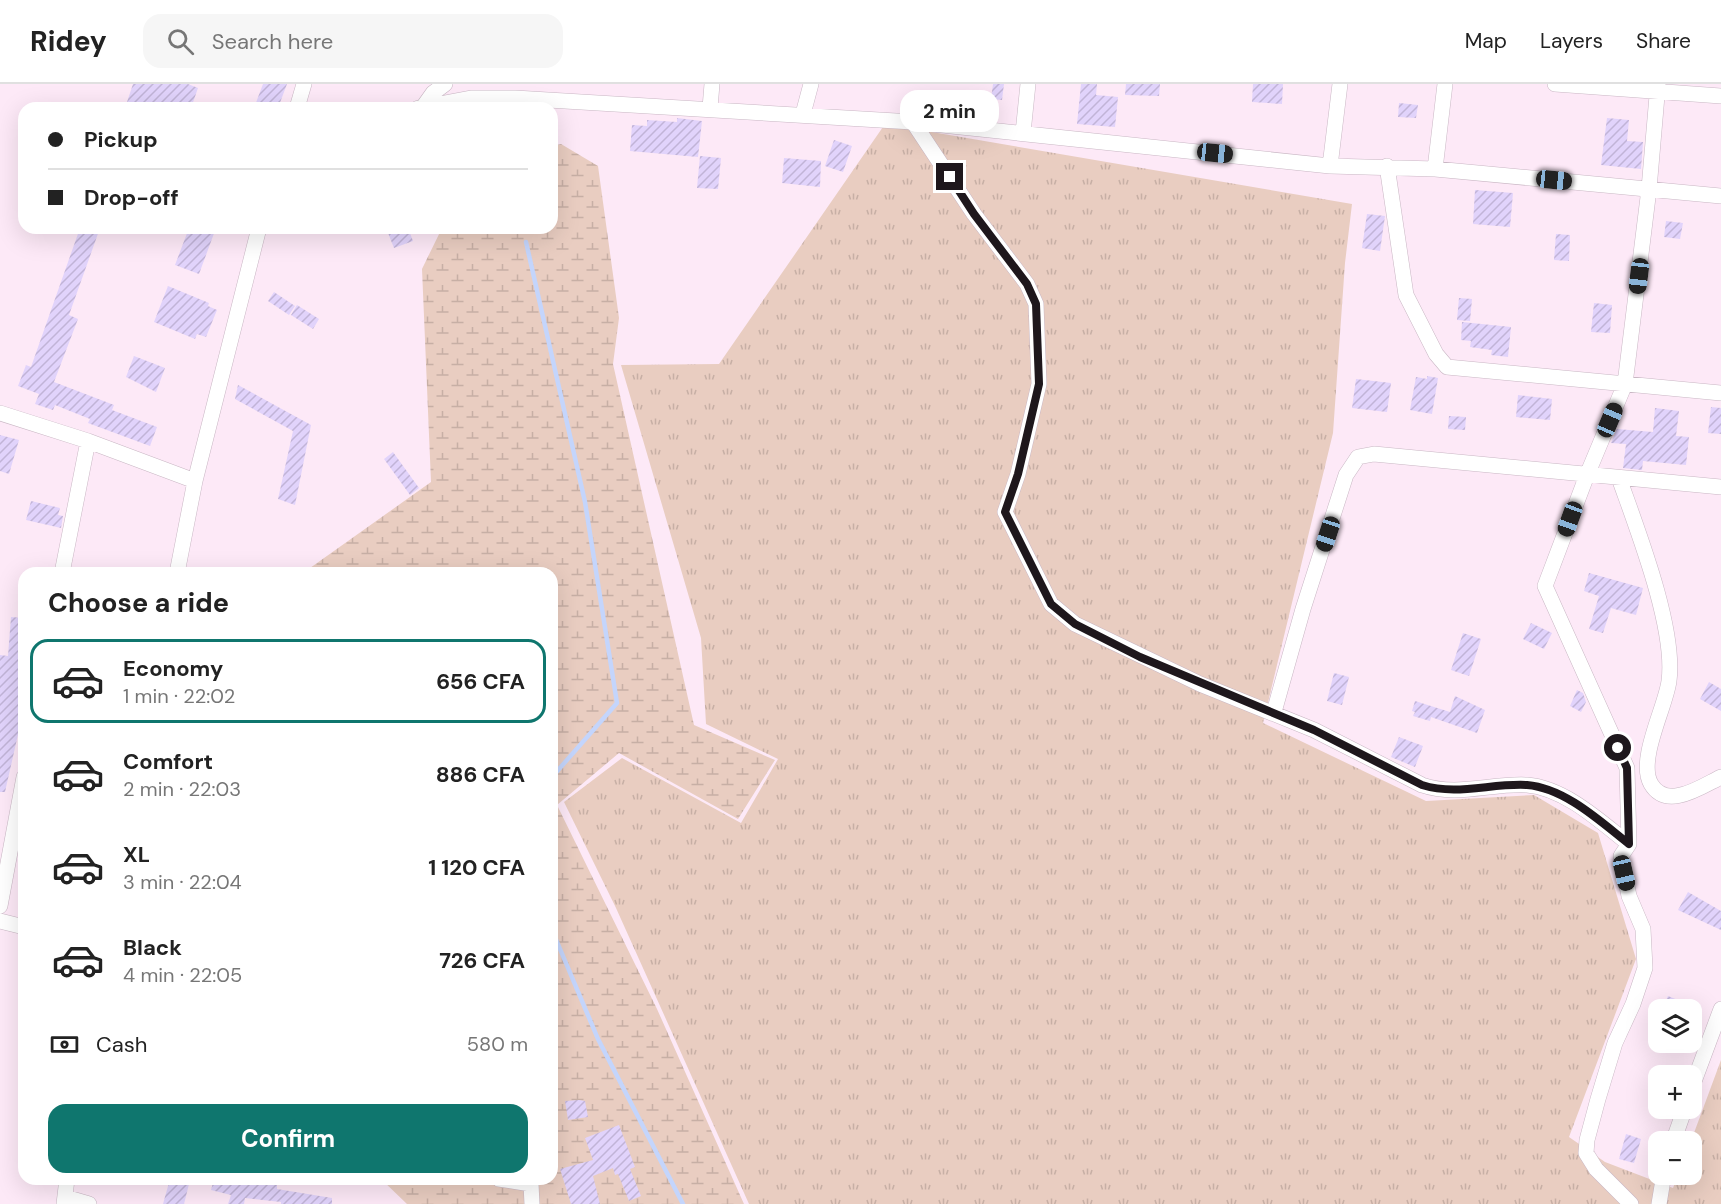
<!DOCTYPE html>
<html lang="en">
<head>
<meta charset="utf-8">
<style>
	:root { --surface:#fff; --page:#f6f6f6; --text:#222; --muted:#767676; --line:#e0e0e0; --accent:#0f766e }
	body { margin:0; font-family:"DM Sans",sans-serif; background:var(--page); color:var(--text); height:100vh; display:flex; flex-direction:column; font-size:22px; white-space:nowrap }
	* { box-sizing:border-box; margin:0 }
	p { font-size:20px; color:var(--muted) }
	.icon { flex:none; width:33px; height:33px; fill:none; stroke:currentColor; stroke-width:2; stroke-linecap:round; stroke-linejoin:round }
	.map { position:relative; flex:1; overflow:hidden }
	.details { position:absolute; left:18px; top:483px; width:540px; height:618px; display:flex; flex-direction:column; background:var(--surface); border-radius:18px; box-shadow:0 6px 24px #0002 }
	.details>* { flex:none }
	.top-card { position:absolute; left:18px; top:18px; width:540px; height:132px; border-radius:18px; box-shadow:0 6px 24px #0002; display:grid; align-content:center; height:132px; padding:0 30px; background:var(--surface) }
	.buttons { position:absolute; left:1648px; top:915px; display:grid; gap:12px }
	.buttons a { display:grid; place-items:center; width:54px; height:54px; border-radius:12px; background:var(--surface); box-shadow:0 6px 24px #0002; font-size:30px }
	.end { position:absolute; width:27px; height:27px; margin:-14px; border:8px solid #1e171c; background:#fff; box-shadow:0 0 0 3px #fff }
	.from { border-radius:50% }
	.bubble { position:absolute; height:42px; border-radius:18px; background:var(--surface); box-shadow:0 6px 24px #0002; font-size:20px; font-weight:700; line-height:42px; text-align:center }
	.car { position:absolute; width:18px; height:36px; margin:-18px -9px; border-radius:8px; box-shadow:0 0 4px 2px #0007; background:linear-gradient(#222 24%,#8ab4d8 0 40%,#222 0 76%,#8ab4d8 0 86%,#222 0) }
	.top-card b { display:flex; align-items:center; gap:21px; height:57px; font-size:22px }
	.top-card b+b { border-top:2px solid var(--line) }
	.top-card i { width:15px; height:15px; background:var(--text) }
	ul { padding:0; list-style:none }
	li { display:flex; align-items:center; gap:18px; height:84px; margin:0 12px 9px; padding:0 18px; border:3px solid transparent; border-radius:18px }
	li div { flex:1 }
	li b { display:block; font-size:22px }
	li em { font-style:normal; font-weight:700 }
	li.active { border-color:var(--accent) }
	li>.icon { width:54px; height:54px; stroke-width:1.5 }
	h2 { padding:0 30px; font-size:27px; line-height:72px }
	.pay { display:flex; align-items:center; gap:15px; height:66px; padding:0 30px; font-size:22px }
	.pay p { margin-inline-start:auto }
	.action { display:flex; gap:12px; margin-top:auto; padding:12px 30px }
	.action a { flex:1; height:69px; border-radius:18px; background:var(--accent); color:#fff; font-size:24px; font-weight:700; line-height:69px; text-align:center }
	header { display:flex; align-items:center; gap:36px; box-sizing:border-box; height:84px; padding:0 30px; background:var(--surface); border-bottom:2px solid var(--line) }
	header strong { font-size:28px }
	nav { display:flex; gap:33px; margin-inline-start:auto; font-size:21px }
	.search { width:420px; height:54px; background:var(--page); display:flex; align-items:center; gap:15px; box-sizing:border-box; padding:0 21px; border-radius:18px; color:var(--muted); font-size:22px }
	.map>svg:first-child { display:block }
</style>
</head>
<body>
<header>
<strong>Ridey</strong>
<div class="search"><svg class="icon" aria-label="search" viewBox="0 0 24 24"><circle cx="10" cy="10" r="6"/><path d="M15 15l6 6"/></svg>Search here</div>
<nav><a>Map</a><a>Layers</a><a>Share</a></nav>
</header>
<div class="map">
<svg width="1721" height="1120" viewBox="0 0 1721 1120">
	<defs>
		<pattern id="grass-tufts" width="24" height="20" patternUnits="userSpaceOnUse" patternTransform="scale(1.5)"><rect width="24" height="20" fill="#e9cdc1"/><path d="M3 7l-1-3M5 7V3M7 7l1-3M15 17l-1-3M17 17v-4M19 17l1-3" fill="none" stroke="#c7afa5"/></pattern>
		<pattern id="wetland-marsh" width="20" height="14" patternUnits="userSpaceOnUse" patternTransform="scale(1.5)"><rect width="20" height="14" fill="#e9cdc1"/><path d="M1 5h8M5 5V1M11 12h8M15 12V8" fill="none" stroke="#c7afa5"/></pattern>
		<pattern id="building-hatch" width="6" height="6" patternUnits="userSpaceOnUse" patternTransform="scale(1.5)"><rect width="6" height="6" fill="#e1d3fb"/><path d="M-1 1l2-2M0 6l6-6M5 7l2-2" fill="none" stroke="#c1b4d7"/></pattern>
	</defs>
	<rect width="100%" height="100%" fill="#fde9f7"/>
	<path fill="url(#grass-tufts)" d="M 885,40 L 1352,120 L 1345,179 L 1333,349 L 1263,639 L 1426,717 L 1534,711 L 1598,749 L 1636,875 L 1569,1053 L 1605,1078 L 1673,1104 L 1678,1091 L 1692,1090 L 1691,1057 L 1721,976 L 1721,1120 L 749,1120 L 616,824 L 564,718 L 622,674 L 741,739 L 778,675 L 706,640 L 701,554 L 621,281 L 719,280 Z"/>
	<path fill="url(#wetland-marsh)" d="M 561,60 L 598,82 L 619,234 L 613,280 L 694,641 L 775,676 L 738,735 L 619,669 L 557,721 L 657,925 L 744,1120 L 407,1120 L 381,1095 L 552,1095 L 552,489 L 303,489 L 431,398 L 422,185 L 442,144 L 552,144 L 552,62 Z"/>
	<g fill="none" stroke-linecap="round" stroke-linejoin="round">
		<path stroke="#c4d5fc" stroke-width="4.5" d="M 526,158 L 585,418 L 617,619 L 552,693
			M 552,846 L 598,955 L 683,1120"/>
	</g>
	<path fill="url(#building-hatch)" d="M 133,0 L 188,0 L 198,4 L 191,24 L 125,24 Z
		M 263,0 L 287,0 L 278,24 L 254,24 Z
		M 993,0 L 1004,0 L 1002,16 L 991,15 Z
		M 1081,0 L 1097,0 L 1096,11 L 1118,13 L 1115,43 L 1077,40 Z
		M 1126,0 L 1160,0 L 1159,12 L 1125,11 Z
		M 1253,0 L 1283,0 L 1282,20 L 1252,18 Z
		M 1399,19 L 1418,21 L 1416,34 L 1398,33 Z
		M 677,34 L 702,37 L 698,73 L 630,67 L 632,41 L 647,42 L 647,36 L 677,38 Z
		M 1607,34 L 1629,36 L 1627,57 L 1643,58 L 1641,85 L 1601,81 Z
		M 834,56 L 852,62 L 843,88 L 825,82 Z
		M 700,72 L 721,74 L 718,105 L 697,104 Z
		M 784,74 L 821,77 L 820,103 L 782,99 Z
		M 1475,106 L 1513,109 L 1510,143 L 1473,140 Z
		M 1367,130 L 1385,132 L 1380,167 L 1362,164 Z
		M 1666,137 L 1683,139 L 1680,155 L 1664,153 Z
		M 80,144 L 100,144 L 69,231 L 78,235 L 54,298 L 114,321 L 112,326 L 157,343 L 150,362 L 88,339 L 90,335 L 55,321 L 53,326 L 35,320 L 39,310 L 18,302 L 26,281 L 31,283 Z
		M 189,144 L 216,144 L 199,190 L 175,181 Z
		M 386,144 L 408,144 L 413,157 L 394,164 Z
		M 1556,150 L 1570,151 L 1569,177 L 1554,176 Z
		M 168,202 L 209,219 L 208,222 L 217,226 L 206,253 L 197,250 L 195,255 L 154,238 Z
		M 274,208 L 295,222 L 289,231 L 268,217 Z
		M 1459,214 L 1472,215 L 1470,237 L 1457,236 Z
		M 1594,219 L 1612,221 L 1610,249 L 1591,248 Z
		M 297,221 L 319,235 L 313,245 L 291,231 Z
		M 1462,238 L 1511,243 L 1508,273 L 1491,271 L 1492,266 L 1470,263 L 1471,257 L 1461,256 Z
		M 134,272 L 165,284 L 156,308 L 126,293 Z
		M 1427,292 L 1438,294 L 1432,330 L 1410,326 L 1416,293 L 1427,295 Z
		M 1356,295 L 1391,299 L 1387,328 L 1352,324 Z
		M 238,301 L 311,341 L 295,421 L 278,415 L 293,347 L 235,315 Z
		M 1518,311 L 1552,315 L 1550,336 L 1516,333 Z
		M 1711,323 L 1721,324 L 1721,350 L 1708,349 Z
		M 1655,324 L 1679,327 L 1676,352 L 1689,353 L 1686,381 L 1643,377 L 1642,386 L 1623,384 L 1626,360 L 1611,359 L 1617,345 L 1653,348 Z
		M 1449,332 L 1466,333 L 1465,346 L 1448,345 Z
		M 0,351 L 19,356 L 9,390 L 0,387 Z
		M 393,368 L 419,404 L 410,411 L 384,375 Z
		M 31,417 L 60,424 L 58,431 L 63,432 L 61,444 L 26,436 Z
		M 1589,489 L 1643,504 L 1636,531 L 1611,524 L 1603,549 L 1589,545 L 1599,512 L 1584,507 Z
		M 11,533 L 24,534 L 24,624 L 5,708 L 0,708 L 0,571 L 8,572 Z
		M 1531,539 L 1552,549 L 1544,565 L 1523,555 Z
		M 1463,549 L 1481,555 L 1469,592 L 1451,586 Z
		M 1334,589 L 1349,593 L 1342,621 L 1327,617 Z
		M 1709,598 L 1721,605 L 1721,627 L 1700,615 Z
		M 1577,606 L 1583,609 L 1586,618 L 1581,628 L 1570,622 Z
		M 1455,612 L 1485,626 L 1477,649 L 1431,633 L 1430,637 L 1413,632 L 1415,628 L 1412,627 L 1415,617 L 1450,628 Z
		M 1399,653 L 1423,662 L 1415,683 L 1391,673 Z
		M 1688,808 L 1721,827 L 1721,846 L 1678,826 Z
		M 1668,912 L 1700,925 L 1700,926 L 1662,926 Z
		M 579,1016 L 585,1017 L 588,1033 L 568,1036 L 565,1017 Z
		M 619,1041 L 635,1083 L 630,1085 L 641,1112 L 629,1117 L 618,1090 L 615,1091 L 613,1084 L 593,1092 L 600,1120 L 571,1120 L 560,1085 L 593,1076 L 585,1054 Z
		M 1626,1050 L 1641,1055 L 1634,1079 L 1619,1075 Z
		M 170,1095 L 189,1100 L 184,1120 L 163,1120 Z
		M 214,1095 L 250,1095 L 249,1098 L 277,1101 L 277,1105 L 332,1114 L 332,1120 L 281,1120 L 281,1118 L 245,1114 L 244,1120 L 228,1120 L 231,1111 L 211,1106 Z"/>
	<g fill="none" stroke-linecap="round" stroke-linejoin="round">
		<g stroke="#c9b7c4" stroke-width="16">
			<path id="street" d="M 1555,0 L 1721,12
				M 423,23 L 433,9 L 445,0
				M 297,24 L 304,0
				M 418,24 L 471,14 L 515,14 L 913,38 L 1330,82 L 1435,85 L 1721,112
				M 710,24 L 712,0
				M 803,30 L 811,0
				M 913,38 L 974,130 L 1027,200 L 1036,220 L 1039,300 L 1018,390 L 1005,428 L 1051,520 L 1075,540 L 1200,600 L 1314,646 L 1422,701 C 1457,713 1491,699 1527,701 C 1565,704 1601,738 1629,760
				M 1023,49 L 1028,0
				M 1330,82 L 1340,0
				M 1387,82 L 1406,211 L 1436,270 L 1447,283 L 1721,309
				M 1435,85 L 1445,0
				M 0,329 L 88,357 L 195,397
				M 1619,394 C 1637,445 1676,544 1669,597 C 1666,622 1637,676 1651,700 C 1667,727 1702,702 1721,693
				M 62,489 L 88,357
				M 177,489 L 195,397 L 259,144
				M 1274,628 L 1303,525 L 1346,391 L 1358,373 L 1374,370 L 1721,403
				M 0,822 L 24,693
				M 0,837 L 24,843
				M 1692,1003 L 1721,925
				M 1673,1058 L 1685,1024
				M 499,1095 L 531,1100 L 532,1120
				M 65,1113 L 89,1120
				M 64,1120 L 67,1095
				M 1631,1120 L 1596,1085 L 1586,1069 L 1587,1056 L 1598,1015 L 1615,959 L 1633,920 L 1645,884 L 1643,845 L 1629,812 L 1621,772 L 1629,760 L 1627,684 L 1545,502 L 1587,391 L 1625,300 L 1649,105 L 1658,0
				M 1659,1120 L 1664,1090"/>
		</g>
		<use href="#street" stroke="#fff" stroke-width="15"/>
	</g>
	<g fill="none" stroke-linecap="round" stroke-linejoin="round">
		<path stroke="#1e171c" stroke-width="8" d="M 950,93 L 974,130 L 1027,200 L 1036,220 L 1039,300 L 1018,390 L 1005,428 L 1051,520 L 1075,540 L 1140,573 L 1314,646 L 1422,701 C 1457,712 1491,699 1527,701 C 1565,704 1601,738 1629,760 L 1627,684 L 1618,664"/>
	</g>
</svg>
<div class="buttons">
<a><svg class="icon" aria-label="layers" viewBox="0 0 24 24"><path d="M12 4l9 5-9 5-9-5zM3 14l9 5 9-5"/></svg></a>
<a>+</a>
<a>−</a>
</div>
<i class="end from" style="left:1618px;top:664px"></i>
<i class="end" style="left:950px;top:93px"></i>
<div class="bubble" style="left:900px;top:6px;width:99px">2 min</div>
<i class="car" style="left:1215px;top:69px;rotate:96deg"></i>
<i class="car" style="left:1554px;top:96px;rotate:96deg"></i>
<i class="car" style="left:1639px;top:192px;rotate:187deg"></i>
<i class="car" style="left:1610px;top:336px;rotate:23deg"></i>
<i class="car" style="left:1570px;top:435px;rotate:200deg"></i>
<i class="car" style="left:1328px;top:450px;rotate:198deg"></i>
<i class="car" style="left:1624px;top:789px;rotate:167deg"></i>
<div class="top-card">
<b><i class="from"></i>Pickup</b>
<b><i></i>Drop-off</b>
</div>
<section class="details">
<h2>Choose a ride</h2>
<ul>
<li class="active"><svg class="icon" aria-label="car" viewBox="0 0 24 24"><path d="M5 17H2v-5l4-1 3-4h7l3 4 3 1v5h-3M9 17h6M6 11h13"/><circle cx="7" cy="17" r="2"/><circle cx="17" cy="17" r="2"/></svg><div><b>Economy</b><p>1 min · 22:02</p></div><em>656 CFA</em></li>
<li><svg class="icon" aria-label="car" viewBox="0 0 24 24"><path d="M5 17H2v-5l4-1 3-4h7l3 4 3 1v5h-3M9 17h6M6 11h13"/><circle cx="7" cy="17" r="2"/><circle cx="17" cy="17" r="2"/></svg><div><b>Comfort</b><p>2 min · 22:03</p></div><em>886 CFA</em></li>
<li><svg class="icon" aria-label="car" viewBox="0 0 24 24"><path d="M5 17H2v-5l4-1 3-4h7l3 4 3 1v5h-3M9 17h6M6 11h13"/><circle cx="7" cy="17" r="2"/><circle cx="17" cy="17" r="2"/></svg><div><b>XL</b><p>3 min · 22:04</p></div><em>1 120 CFA</em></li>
<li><svg class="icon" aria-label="car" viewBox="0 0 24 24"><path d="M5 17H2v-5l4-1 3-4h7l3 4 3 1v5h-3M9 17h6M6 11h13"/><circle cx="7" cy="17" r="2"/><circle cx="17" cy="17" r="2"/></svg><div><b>Black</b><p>4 min · 22:05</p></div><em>726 CFA</em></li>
</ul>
<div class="pay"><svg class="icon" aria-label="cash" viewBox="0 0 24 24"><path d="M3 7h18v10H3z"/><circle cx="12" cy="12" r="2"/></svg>Cash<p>580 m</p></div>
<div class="action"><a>Confirm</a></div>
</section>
</div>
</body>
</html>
